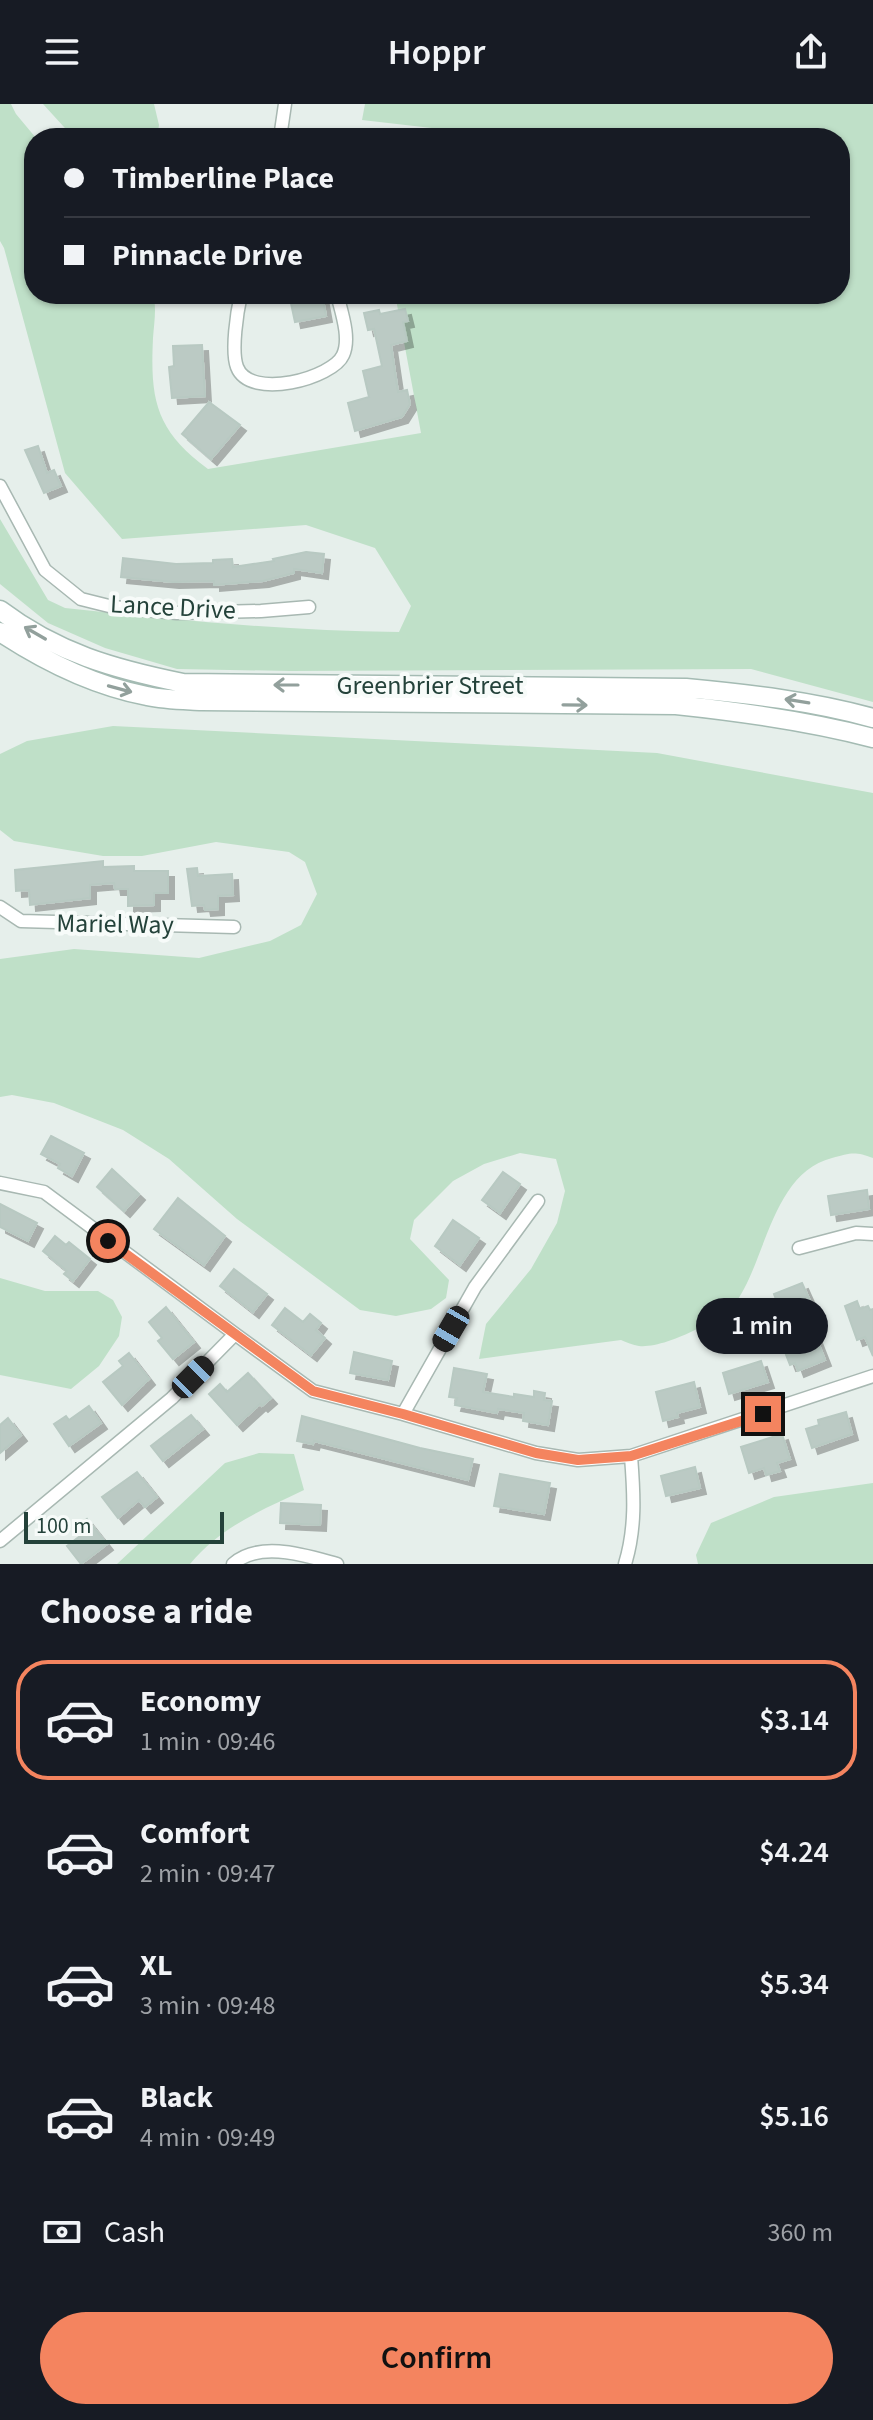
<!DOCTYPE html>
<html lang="en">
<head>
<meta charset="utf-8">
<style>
	:root { --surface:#171b24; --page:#20242c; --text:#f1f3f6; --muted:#9ea1a6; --line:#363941; --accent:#f4845f }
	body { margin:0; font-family:"Source Sans 3",sans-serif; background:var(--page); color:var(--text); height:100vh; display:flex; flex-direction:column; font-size:30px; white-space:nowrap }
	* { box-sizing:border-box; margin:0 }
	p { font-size:26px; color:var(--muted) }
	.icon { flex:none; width:44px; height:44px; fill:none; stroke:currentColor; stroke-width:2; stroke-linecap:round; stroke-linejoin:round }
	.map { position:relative; height:1460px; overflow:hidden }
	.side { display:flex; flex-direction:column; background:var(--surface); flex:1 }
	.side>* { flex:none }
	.banner { position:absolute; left:24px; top:24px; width:826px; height:176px; border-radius:32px; box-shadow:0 2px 6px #0004; display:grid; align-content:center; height:176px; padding:0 40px; background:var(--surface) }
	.scale { position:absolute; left:24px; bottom:20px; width:200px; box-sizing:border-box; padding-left:8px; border:4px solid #24423a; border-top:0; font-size:22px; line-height:28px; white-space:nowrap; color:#24423a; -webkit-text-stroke:6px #f7fbf9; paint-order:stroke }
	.end { position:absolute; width:36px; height:36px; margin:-18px; border:10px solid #f4845f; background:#111; box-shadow:0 0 0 4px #111 }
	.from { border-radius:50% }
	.bubble { position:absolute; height:56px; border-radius:28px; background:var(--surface); box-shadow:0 2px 6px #0004; font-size:26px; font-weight:600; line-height:56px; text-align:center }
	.car { position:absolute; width:24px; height:48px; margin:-24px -12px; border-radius:10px; box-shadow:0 0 6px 2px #0007; background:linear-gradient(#222 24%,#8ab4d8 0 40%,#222 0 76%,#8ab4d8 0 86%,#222 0) }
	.banner b { display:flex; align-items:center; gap:28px; height:76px; font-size:30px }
	.banner b+b { border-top:2px solid var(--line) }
	.banner i { width:20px; height:20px; background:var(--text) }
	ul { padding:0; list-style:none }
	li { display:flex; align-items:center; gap:24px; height:120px; margin:0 16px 12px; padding:0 24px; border:4px solid transparent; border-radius:32px }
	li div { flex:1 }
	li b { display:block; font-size:30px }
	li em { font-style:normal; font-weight:600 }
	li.current { border-color:var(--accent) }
	li>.icon { width:72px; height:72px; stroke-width:1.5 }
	h2 { padding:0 40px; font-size:36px; line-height:96px }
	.pay { display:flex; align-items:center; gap:20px; height:88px; padding:0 40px; font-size:30px }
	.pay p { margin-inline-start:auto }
	.primary-button { display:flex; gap:16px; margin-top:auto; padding:16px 40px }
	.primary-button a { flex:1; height:92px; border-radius:48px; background:var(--accent); color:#111; font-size:32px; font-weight:600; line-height:92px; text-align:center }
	header { display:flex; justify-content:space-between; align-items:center; height:104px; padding:0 40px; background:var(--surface); font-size:36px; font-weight:600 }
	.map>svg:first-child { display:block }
</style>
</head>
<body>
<header><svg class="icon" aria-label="menu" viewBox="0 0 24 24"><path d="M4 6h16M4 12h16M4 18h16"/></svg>Hoppr<svg class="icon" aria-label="share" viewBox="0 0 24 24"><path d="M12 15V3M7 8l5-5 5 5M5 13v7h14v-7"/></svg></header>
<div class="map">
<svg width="873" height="1460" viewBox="0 0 873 1460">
	<defs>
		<filter id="shadow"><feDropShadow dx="6" dy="6" stdDeviation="0" flood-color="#0004"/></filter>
	</defs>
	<rect width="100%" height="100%" fill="#e6efeb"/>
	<path fill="#bfe0c8" d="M 0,0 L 11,0 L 16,10 L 36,34 L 34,190 L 153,190 C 157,203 154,220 153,234 C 150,297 156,326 208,365 L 421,329 L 395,190 L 840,190 L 840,34 L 468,34 L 449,26 L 362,16 L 365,0 L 873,0 L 873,598 L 751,565 L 290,567 L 177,565 L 105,544 L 48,519 L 0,480 L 0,415 L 48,496 L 65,504 C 176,516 286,527 399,528 L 411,502 L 375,444 L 306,421 L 122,435 L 65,369 L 4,144 L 0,137 Z
		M 43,0 L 154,0 L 159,21 L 157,34 L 74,34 Z
		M 113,622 L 657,649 L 873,689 L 873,1054 C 855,1047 850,1049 832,1054 C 775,1068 766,1150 740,1192 C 727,1214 665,1245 639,1242 C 633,1241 626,1238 621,1236 L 479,1255 L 486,1220 L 531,1165 L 557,1119 L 565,1087 L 556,1055 L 520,1049 L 484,1060 L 453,1077 L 414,1116 L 410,1135 L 449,1176 L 446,1194 L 431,1205 L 396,1212 L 360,1206 L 237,1115 L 169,1055 L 123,1026 L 54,999 L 12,991 L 0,993 L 0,855 L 74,845 L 199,854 L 270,837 L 301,821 L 317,790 L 305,758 L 289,748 L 216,738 L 142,752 L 103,752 L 14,737 L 0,726 L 0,650 L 27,637 Z
		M 0,1174 L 45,1187 L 98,1187 L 113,1196 L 122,1213 L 119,1232 L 99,1262 L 71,1285 L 0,1271 Z
		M 259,1349 L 294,1350 L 304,1386 C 260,1407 222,1422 190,1460 L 117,1460 L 225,1359 Z
		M 873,1379 L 873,1460 L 698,1460 L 696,1451 L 711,1419 L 774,1393 Z"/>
	<path fill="#bbcac4" stroke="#b8c9c2" stroke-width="2" filter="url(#shadow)" d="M 289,190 L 322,190 L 326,212 L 295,218 Z
		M 405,205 L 408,217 L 403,218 L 407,237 L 391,241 L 398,288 L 407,286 L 410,300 L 402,313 L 355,327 L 348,299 L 369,293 L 363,267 L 382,262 L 374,225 L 368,226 L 364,209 L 379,206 L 380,210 Z
		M 202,241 L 205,292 L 172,294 L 169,263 L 174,262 L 173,242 Z
		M 209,298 L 240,321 L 211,355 L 182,330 Z
		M 38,342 L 47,369 L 54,366 L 61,382 L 44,389 L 25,346 Z
		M 306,448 L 324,450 L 322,469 L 294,465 L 294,469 L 263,477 L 214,481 L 214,477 L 173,478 L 121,473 L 123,454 L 176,460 L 213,459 L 213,456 L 232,455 L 233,463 L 274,457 L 273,455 Z
		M 103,757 L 103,763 L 134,762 L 134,767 L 168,767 L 168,789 L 154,789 L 154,801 L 128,802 L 128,785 L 115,785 L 114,779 L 90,781 L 90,794 L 30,801 L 29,786 L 16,787 L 15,766 Z
		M 197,764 L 198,772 L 232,770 L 233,791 L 218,792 L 218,805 L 205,806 L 204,801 L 192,802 L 187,765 Z
		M 51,1032 L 84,1049 L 72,1072 L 58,1064 L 60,1060 L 41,1050 Z
		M 112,1065 L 139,1090 L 124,1107 L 97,1083 Z
		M 503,1068 L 520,1080 L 500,1109 L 482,1096 Z
		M 867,1086 L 869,1105 L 831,1111 L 828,1092 Z
		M 178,1094 L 225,1132 L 204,1161 L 154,1125 Z
		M 0,1100 L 37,1119 L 28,1137 L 0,1123 Z
		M 453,1116 L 479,1134 L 460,1161 L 435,1142 Z
		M 55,1132 L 66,1141 L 69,1138 L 90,1155 L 73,1177 L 64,1170 L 67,1167 L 43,1147 Z
		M 234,1165 L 267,1190 L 253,1208 L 220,1182 Z
		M 802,1179 L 811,1199 L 782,1211 L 774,1190 Z
		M 857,1197 L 860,1205 L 868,1202 L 870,1206 L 873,1205 L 873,1252 L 865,1233 L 857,1236 L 845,1202 Z
		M 166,1203 L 194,1238 L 173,1255 L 158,1237 L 162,1234 L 149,1218 Z
		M 285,1204 L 303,1218 L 310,1210 L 321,1219 L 316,1226 L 325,1234 L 311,1251 L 272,1221 Z
		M 816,1233 L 825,1256 L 798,1267 L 795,1259 L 790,1261 L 785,1248 L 794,1244 L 793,1241 Z
		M 354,1248 L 392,1257 L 388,1276 L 350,1269 Z
		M 129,1249 L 149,1275 L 122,1301 L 103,1278 L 123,1262 L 119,1257 Z
		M 761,1257 L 768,1278 L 729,1290 L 723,1269 Z
		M 454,1264 L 487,1270 L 483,1288 L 514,1293 L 514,1290 L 534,1293 L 534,1287 L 545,1289 L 544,1296 L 552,1297 L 548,1321 L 523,1317 L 524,1309 L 498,1305 L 497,1309 L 455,1301 L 457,1294 L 449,1293 Z
		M 248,1269 L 271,1294 L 262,1302 L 260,1300 L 237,1321 L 209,1290 L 220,1280 L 227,1288 Z
		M 694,1278 L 700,1303 L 677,1309 L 678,1313 L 663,1317 L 656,1288 Z
		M 89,1302 L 101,1319 L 69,1342 L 54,1320 L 66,1312 L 69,1316 Z
		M 846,1308 L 852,1330 L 812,1344 L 806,1325 L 819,1321 L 818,1316 Z
		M 191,1311 L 203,1325 L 163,1357 L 151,1342 Z
		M 302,1312 L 420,1344 L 473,1355 L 468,1376 L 314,1337 L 313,1340 L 297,1337 Z
		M 8,1314 L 21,1331 L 0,1349 L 0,1321 Z
		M 782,1330 L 790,1355 L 777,1359 L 780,1367 L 766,1371 L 764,1364 L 749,1369 L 741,1343 Z
		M 695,1363 L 700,1384 L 666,1392 L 661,1372 Z
		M 137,1368 L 157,1393 L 145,1403 L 139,1396 L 118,1414 L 102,1393 Z
		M 500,1370 L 550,1379 L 544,1410 L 494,1402 Z
		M 281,1399 L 321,1401 L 320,1421 L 280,1419 Z
		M 87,1415 L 107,1440 L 81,1460 L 67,1442 L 80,1432 L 74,1425 Z"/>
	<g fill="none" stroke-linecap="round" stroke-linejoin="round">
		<g stroke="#a8b8b2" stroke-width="15">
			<path id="street" d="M 280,34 L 285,0
				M 241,190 C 237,208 231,247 237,263 C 250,297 333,274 343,251 C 351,234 341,207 337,190
				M 0,382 L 45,466 L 81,495 L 113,503 L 177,509 L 261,507 L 309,503
				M 0,803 L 21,817 L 234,823
				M 0,1079 L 44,1088 L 235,1230
				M 799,1144 L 856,1129 L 873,1130
				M 403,1310 L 475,1183 L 538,1097
				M 0,1437 L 172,1294 L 235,1230 L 313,1287 L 403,1310 L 536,1349 L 578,1356 L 631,1352 L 873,1272
				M 233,1460 C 260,1436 307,1452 337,1460
				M 625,1460 C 636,1424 634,1390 631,1352"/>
		</g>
		<g stroke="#a4bbb3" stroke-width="21">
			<path id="secondary" d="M 0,506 C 57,549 114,565 183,579 L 686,584 C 749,590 812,597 873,614
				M 0,528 C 44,557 95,582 147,592 C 165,596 184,596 202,597 L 676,601 C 743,608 808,617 873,634"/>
		</g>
		<use href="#street" stroke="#fff" stroke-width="12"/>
		<use href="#secondary" stroke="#fff" stroke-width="18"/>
	</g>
	<defs><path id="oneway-shaft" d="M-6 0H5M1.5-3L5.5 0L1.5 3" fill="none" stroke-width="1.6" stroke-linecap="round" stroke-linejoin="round" transform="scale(2)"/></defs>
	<g stroke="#92a09c">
		<use href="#oneway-shaft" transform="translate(35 529) rotate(-150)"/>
		<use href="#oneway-shaft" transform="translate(286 581) rotate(-180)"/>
		<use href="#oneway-shaft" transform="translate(120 585) rotate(15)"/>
		<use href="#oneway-shaft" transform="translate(797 597) rotate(-171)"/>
		<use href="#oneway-shaft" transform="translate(575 601) rotate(1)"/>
	</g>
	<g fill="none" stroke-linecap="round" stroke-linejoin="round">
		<path stroke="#f4845f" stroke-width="10" d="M 108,1137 L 313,1287 L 403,1310 L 536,1349 L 578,1356 L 631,1352 L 763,1310"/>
	</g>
	<g text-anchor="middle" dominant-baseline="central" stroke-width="8" stroke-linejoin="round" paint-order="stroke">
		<g font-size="26" fill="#24423a" stroke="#f7fbf9">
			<text transform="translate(173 503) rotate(3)">Lance Drive</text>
			<text x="430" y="581">Greenbrier Street</text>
			<text transform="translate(115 820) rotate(1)">Mariel Way</text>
		</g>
	</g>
</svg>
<div class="scale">100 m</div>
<i class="end from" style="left:108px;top:1137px"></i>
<i class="end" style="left:763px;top:1310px"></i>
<div class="bubble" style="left:696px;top:1194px;width:132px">1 min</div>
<i class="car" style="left:451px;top:1225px;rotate:210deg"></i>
<i class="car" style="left:193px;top:1273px;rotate:45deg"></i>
<div class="banner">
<b><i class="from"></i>Timberline Place</b>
<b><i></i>Pinnacle Drive</b>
</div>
</div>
<section class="side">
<h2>Choose a ride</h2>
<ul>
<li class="current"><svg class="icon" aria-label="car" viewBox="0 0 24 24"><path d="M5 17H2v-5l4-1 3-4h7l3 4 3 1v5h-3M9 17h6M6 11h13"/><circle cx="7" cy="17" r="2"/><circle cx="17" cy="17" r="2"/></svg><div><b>Economy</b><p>1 min · 09:46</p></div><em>$3.14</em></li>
<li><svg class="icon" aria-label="car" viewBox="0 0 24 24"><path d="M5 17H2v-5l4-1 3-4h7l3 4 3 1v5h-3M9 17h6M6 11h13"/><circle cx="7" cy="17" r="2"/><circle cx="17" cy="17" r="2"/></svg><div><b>Comfort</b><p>2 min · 09:47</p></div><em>$4.24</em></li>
<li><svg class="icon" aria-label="car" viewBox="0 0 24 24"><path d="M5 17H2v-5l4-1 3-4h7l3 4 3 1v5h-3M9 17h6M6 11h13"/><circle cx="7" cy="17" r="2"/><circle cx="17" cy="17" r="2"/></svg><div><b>XL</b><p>3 min · 09:48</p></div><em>$5.34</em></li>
<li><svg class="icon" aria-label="car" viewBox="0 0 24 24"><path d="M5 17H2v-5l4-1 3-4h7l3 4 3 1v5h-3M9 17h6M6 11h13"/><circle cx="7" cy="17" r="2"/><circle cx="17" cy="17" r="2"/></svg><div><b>Black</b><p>4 min · 09:49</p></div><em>$5.16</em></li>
</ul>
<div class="pay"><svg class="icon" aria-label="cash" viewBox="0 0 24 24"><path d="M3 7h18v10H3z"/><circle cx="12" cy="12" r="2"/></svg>Cash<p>360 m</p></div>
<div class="primary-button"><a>Confirm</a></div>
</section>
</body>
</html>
